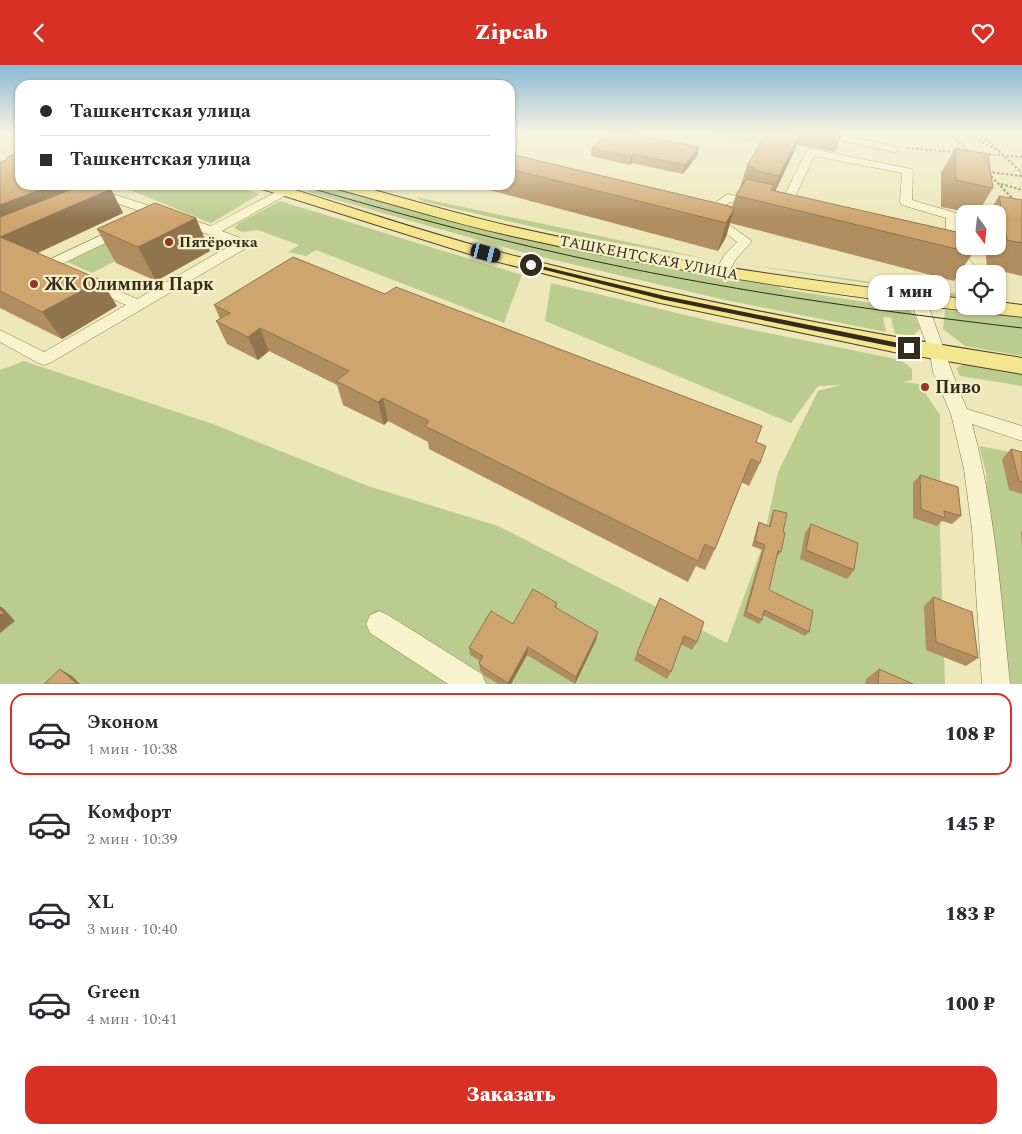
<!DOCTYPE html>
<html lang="ru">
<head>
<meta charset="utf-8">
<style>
	:root { --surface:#fff; --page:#f2f2f3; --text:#2b2b33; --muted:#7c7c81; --line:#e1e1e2; --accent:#d93025 }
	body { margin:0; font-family:Spectral,serif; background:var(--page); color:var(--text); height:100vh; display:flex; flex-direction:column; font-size:19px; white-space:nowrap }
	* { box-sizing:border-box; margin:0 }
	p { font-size:16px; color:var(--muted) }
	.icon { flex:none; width:28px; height:28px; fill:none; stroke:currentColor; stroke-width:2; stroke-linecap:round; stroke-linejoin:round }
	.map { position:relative; height:619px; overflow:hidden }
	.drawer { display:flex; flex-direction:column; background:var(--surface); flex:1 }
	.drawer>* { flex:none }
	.top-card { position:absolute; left:15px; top:15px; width:500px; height:110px; border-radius:15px; box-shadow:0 1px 4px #0004; display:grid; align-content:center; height:110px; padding:0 25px; background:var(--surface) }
	.needle { width:32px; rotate:165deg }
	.controls { position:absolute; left:956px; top:140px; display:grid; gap:10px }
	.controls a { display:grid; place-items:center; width:50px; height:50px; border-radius:10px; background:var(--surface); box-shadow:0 1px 4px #0004; font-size:25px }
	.end { position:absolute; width:22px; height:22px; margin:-11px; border:6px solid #342b1a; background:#fff; box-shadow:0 0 0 2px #fff }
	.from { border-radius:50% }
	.bubble { position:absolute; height:35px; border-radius:15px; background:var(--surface); box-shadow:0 1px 4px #0004; font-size:16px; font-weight:800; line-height:35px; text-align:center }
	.car { position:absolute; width:15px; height:30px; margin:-15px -8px; border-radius:6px; box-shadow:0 0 4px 1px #0007; background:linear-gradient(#222 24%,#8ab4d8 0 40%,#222 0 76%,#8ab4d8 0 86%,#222 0) }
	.top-card b { display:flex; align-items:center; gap:18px; height:48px; font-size:19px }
	.top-card b+b { border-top:1px solid var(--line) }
	.top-card i { width:12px; height:12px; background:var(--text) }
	ul { padding:9px 0 0; list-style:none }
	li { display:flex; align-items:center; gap:15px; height:82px; margin:0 10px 8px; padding:0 15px; border:2px solid transparent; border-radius:15px }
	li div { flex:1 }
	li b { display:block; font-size:19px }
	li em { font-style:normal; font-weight:800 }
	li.selected { border-color:var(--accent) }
	li>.icon { width:45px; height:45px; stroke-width:1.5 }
	.primary-button { display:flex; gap:10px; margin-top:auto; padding:10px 25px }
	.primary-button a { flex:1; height:58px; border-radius:15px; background:var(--accent); color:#fff; font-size:20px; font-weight:800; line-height:58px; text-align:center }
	header { display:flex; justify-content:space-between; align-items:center; height:65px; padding:0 25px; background:var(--accent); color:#fff; font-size:22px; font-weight:800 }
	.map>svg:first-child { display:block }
</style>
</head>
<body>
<header><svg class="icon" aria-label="back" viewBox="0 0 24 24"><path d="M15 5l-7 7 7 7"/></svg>Zipcab<svg class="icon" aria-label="heart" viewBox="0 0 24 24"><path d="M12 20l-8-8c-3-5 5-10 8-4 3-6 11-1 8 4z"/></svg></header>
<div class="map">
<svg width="1022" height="619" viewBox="0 0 1022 619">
	<rect width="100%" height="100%" fill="#eee7ba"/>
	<path fill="#bbcc8f" d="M 687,67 L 801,67 L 767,80 Z
		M 118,120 L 230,120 L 260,129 L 211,158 Z
		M 314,120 L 339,120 L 458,154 L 775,219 L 783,224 L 871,238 L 886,234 L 906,240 L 915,251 L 920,264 L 913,270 L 895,269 L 891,253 L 883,252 L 886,267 L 725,235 L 529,189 L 308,127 L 309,123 Z
		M 416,132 L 708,194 L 560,168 L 425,137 Z
		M 280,136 L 522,210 L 504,258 L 316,185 L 306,191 L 288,187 L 299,180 L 258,165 L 242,167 L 234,163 L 239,158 Z
		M 131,166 L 155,176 L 92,208 L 67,197 Z
		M 727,197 L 965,230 L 965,233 Z
		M 551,218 L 719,258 L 901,295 L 912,304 L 912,315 L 903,317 L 919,319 L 940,350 L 940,468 L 945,619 L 0,619 L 0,305 L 24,296 L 210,358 L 368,421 L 498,461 L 727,578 L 761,485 L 778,407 L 818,326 L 841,320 L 818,321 L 791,358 L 545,256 Z
		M 945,244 L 1022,253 L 1022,291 L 965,281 L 943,264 Z
		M 968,297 L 1022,305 L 1022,321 L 960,311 L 956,303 Z
		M 979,381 L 1022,389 L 1022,619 L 1006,619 L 987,446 L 986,407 Z"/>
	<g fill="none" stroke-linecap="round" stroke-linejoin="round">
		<g stroke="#857655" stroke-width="1">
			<path id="minor" d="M 519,67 L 531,67 L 510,81 L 510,73 Z
				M 802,67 L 825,67 L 895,81 L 900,84 L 895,87 Z
				M 811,84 L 912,104 L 913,106 L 912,135 L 956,148 L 958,151 L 960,184 L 975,201 L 978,209 L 965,209 L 965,211 L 963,205 L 946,185 L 946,153 L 902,140 L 900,137 L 902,108 L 814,91 L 789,145 L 783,149 L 779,148 L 777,145 L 806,87 Z
				M 289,120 L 304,120 L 222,166 L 248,176 L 250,179 L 248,182 L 50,298 L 44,300 L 38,298 L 0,277 L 0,265 L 44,287 L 126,240 L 82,220 L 80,217 L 82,214 L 92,214 L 137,234 L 233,179 L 207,169 L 110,136 L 95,142 L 91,141 L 89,138 L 91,135 L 110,128 L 211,161 Z
				M 728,129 L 760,136 L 762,139 L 756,143 L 730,137 L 714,149 L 752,176 L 736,194 L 727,210 L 717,210 L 715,207 L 725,189 L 737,177 L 704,152 L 696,151 L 694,148 L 696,145 L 704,145 Z
				M 123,160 L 129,164 L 128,167 L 60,200 L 70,206 L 68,209 C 60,211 47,207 42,200 L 44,197 Z
				M 918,230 L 923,232 L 926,235 C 940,271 951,308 967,344 L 1022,361 L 1022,376 L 972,359 C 995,444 1001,532 1010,619 L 982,619 L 972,464 L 964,404 L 951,349 L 933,307 L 930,288 L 910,235 L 913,232 Z
				M 379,546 L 388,550 L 482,609 L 486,619 L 448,619 L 370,568 L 366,559 L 370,550 Z"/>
		</g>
		<g stroke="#52432a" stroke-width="2">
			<path id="major" d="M 257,120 L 279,120 C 350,142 421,166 492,185 C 667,231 844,265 1022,293 L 1022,309 L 894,287 L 660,238 L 479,192 L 259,123 Z
				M 332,120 L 356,120 C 407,134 458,149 509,161 C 660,195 812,217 965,234 L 965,241 L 998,241 L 998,237 L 1022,240 L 1022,252 C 851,233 681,209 512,171 C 452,158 393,139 334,123 Z"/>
		</g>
		<path stroke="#857655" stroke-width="2" stroke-dasharray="2.5 2" stroke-linecap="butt" d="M 950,67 L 970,89
			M 962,67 L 995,84
			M 979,67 L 1022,108
			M 907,83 L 956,87
			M 984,89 L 1022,92
			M 988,107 L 1022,111
			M 988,108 L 1015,136
			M 1001,119 L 1022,125
			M 239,123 L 243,120"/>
		<use href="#minor" fill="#f9f3cd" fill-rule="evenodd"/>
		<use href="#major" fill="#f4e58f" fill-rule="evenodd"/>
		<path stroke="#342b1a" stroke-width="1" d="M 300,120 C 388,146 477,170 567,190 C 717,224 869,245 1022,263"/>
	</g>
	<path fill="#b18e5f" d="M 767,67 L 843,67 L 835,87 L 797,80 L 775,126 L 973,188 L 954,216 L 730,158 L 726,172 L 718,186 L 471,120 L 510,120 L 510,89 L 732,142 L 736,130 L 740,123 L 747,101 Z
		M 996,67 L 1022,67 L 1022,70 L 997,68 Z
		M 613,68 L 639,71 L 699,82 L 697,91 L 683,109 L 632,98 L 630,100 L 591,91 L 592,83 Z
		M 955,83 L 993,123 L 977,149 L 941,142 L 941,108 Z
		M 0,97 L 20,120 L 79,120 L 80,121 L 111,124 L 123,148 L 38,188 L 117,241 L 62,274 L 0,243 Z
		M 999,131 L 1022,135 L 1022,211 L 987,203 L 985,181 L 998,181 L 998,149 L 988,149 Z
		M 97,164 L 210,186 L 156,216 L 116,198 Z
		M 214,240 L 756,377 L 760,398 L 749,421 L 741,417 L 715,484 L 705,505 L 696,501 L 688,517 L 429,384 L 428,377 L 388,356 L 384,360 L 343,340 L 337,320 L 269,286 L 258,295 L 227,279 L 216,256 L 220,254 Z
		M 1011,384 L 1022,387 L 1022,429 L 1009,425 L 1002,394 Z
		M 920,410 L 961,451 L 952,459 L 942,456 L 937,461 L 913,453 L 913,418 Z
		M 774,445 L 783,467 L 781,487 L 778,491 L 777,491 L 769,525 L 809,567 L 805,571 L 763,550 L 762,555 L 759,559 L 743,551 L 762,485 L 752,481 L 757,462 L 759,457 L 769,461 L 772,449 Z
		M 811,459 L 854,505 L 847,514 L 800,494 L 805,468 Z
		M 1022,466 L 1022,482 L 1021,467 Z
		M 933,532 L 978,593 L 966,601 L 926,585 L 924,541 Z
		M 660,533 L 697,577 L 692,585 L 681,579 L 671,607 L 667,614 L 634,595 Z
		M 557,538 L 556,543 L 598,567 L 596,575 L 575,619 L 527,590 L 511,619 L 498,619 L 484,610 L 480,605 L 479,598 L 480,596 L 470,590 L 469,583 L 513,559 Z
		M 879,604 L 913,619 L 865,619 L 866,614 Z"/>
	<path fill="#90744e" d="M 636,67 L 643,67 L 633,78 L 634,70 Z
		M 801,67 L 802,67 L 795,85 L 770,137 L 779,111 Z
		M 699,82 L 697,91 L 683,109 L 685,100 Z
		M 633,89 L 632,98 L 630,100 L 631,91 Z
		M 53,120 L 79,120 L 87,134 L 111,124 L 123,148 L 18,197 L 0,172 L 0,140 Z
		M 734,144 L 726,172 L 718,186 L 726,158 Z
		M 196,153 L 210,186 L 156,216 L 138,182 Z
		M 101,215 L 117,241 L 62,274 L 42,247 Z
		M 260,263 L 269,286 L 258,295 L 248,272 Z
		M 383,333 L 388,356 L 384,360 L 378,337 Z
		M 0,541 L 5,545 L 15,556 L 0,568 Z
		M 598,567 L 596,575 L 575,619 L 576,612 Z
		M 528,582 L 527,590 L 511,619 L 508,619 Z
		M 60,604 L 72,611 L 80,619 L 77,619 Z"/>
	<path fill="#cea56f" stroke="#90744e" d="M 614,67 L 636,67 L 634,70 L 699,82 L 685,100 L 633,89 L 631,91 L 592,83 L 608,68 L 613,68 Z
		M 767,67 L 801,67 L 779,111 L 753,105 L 754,103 L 747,101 Z
		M 955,83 L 988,89 L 993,123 L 956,115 Z
		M 18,88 L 20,89 L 20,120 L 53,120 L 0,140 L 0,97 L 6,95 L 7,92 Z
		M 510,89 L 729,141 L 734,144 L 726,158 L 510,104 Z
		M 746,114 L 774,120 L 771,125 L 965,169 L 965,181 L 973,181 L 973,188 L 738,131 L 736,130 Z
		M 83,120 L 100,120 L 111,124 L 0,172 L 0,152 Z
		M 999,131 L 1022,135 L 1022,178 L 1007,175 Z
		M 155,138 L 196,153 L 138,182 L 97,164 Z
		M 0,172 L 101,215 L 42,247 L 0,226 Z
		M 293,192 L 385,229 L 396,222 L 762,361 L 756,377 L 766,381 L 760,398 L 751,394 L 715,484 L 705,479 L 698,496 L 425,361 L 429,356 L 383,333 L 378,337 L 336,316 L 349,306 L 260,263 L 248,272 L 216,256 L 230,248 L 214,240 Z
		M 1011,384 L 1022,387 L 1022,417 L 1019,416 Z
		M 920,410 L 958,422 L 961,451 L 944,446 L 945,453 L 921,444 Z
		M 774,445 L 787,448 L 783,467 L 785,468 L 781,487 L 778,486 L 769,525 L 813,546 L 809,567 L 764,545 L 762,555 L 746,547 L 765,480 L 755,476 L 759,457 L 770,462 Z
		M 811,459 L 858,478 L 854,505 L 806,485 Z
		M 533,524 L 557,538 L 555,542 L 598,567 L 576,612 L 528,582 L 508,618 L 484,603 L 479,598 L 483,591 L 469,583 L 491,546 L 513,559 Z
		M 933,532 L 972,547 L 978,593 L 936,577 Z
		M 660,533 L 704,557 L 697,577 L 684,571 L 671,607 L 637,588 Z
		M 0,544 L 4,548 L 0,550 Z
		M 60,604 L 77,619 L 44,619 Z
		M 879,604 L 913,619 L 878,619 Z"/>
	<linearGradient id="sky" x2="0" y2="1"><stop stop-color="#8bb8d6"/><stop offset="0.44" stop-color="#f7f4e0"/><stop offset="1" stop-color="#f7f4e0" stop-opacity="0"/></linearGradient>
	<rect width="1022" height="154" fill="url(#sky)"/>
	<path fill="#342b1a" d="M 529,198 L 665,231 L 909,280 L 913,283 L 909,285 L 665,235 L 529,201 Z"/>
	<g fill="#953523" stroke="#f6f0ca" stroke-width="2">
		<circle cx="169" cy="177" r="5"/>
		<circle cx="34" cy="219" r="5"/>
		<circle cx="925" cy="322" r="5"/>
	</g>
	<g text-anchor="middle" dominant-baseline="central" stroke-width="4.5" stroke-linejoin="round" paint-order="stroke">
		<g font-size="15" font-weight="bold" fill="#342b1a" stroke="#f6f0ca" text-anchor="start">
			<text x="179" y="177">Пятёрочка</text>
		</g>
		<g font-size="15" fill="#342b1a" stroke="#f6f0ca">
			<text transform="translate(649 193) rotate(11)">ТАШКЕНТСКАЯ УЛИЦА</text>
		</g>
		<g font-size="18" font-weight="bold" fill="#342b1a" stroke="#f6f0ca" text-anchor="start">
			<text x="44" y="219">ЖК Олимпия Парк</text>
			<text x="935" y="322">Пиво</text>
		</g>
	</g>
</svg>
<div class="controls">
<a><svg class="needle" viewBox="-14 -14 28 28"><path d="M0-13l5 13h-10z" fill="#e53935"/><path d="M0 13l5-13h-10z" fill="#7c7c81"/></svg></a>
<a><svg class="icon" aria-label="locate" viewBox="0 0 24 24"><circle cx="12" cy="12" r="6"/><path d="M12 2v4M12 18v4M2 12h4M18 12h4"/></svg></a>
</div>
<i class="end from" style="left:531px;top:200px"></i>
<i class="end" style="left:909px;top:283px"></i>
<div class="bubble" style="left:868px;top:210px;width:82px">1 мин</div>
<i class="car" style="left:486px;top:188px;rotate:104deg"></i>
<div class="top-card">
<b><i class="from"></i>Ташкентская улица</b>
<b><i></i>Ташкентская улица</b>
</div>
</div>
<section class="drawer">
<ul>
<li class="selected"><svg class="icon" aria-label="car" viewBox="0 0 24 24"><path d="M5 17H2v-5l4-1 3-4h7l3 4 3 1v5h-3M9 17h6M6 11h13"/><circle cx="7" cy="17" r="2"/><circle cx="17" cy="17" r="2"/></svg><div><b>Эконом</b><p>1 мин · 10:38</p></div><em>108 ₽</em></li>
<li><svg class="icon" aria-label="car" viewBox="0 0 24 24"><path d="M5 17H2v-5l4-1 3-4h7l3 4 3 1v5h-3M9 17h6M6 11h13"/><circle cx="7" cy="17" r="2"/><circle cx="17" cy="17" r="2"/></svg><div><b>Комфорт</b><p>2 мин · 10:39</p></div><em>145 ₽</em></li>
<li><svg class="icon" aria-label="car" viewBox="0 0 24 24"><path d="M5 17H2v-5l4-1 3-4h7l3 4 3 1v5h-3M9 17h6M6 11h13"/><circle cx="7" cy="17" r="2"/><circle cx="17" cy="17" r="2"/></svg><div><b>XL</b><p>3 мин · 10:40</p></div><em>183 ₽</em></li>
<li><svg class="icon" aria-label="car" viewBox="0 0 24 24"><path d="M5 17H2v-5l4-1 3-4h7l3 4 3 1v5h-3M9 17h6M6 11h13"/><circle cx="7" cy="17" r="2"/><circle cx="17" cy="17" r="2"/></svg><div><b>Green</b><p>4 мин · 10:41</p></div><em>100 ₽</em></li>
</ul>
<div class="primary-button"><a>Заказать</a></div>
</section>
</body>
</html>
